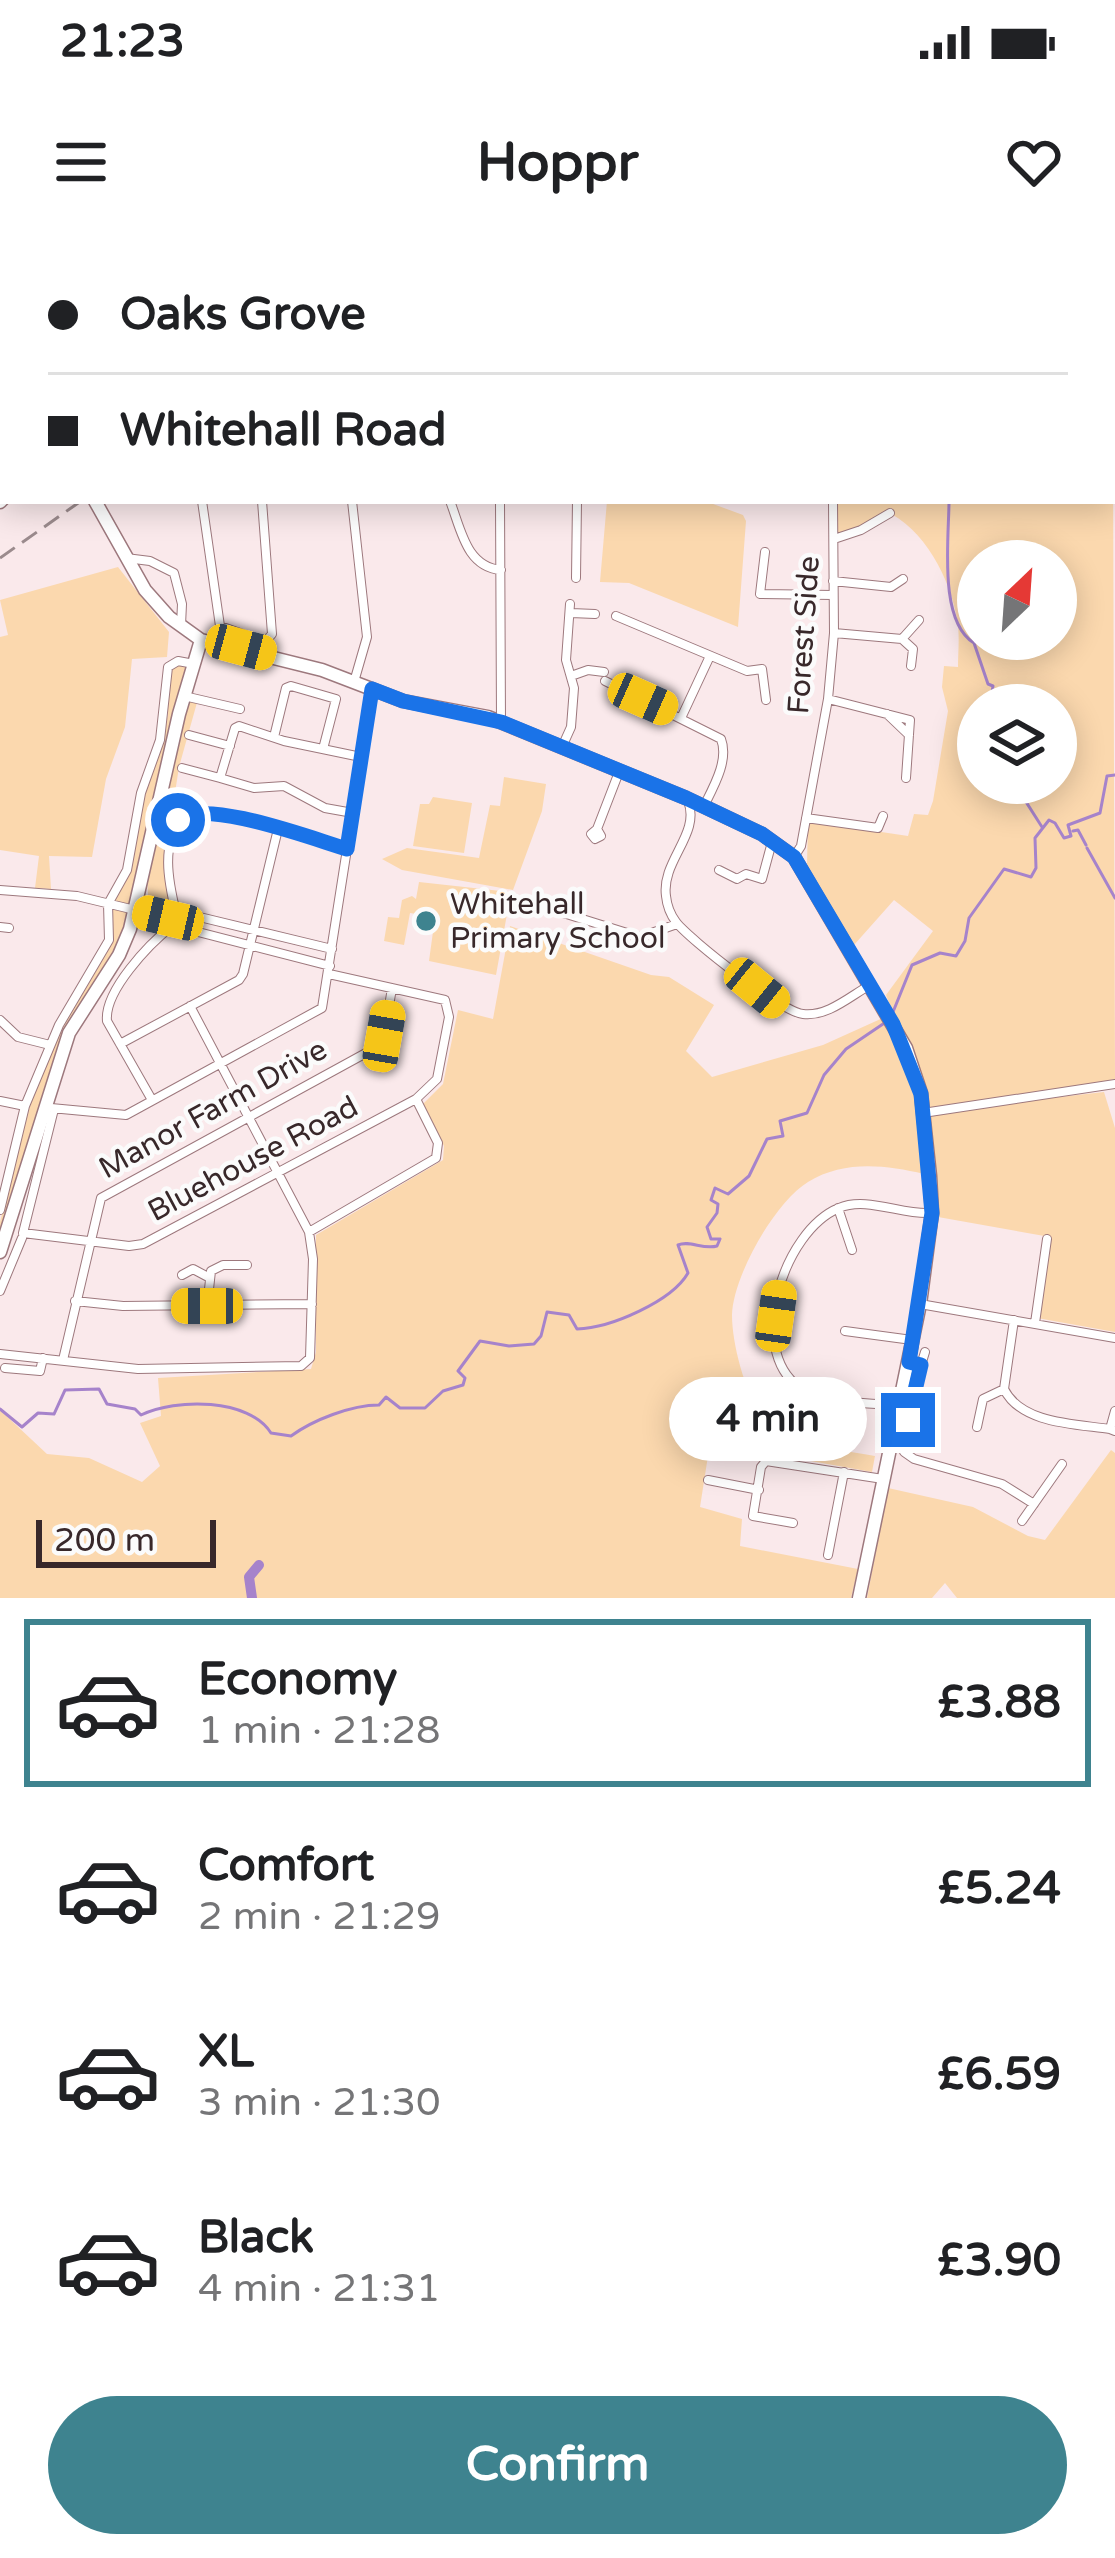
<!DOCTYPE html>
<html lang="en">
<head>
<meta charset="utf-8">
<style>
	:root { --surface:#fff; --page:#f2f2f2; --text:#202124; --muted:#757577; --line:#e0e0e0; --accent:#3e838f }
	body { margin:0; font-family:"Varela Round",sans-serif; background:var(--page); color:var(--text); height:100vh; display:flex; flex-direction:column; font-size:45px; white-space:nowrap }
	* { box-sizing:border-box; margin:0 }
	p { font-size:39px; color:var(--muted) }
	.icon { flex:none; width:66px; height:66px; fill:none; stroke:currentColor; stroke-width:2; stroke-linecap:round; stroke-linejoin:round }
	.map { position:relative; height:1358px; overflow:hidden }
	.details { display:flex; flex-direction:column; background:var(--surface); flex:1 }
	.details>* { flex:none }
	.guide { position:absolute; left:0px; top:0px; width:1116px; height:264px; box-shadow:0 6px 30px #0003; display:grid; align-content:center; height:264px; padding:0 48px; background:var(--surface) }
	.needle { width:78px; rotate:25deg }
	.buttons { position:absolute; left:957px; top:300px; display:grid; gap:24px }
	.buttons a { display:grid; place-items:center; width:120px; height:120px; border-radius:50%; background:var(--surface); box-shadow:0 6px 30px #0003; font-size:60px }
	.scale { position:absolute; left:36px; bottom:30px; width:180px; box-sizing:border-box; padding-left:12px; border:6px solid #38282a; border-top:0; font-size:33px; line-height:42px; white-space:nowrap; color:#38282a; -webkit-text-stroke:9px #fbfbfb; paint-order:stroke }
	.end { position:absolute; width:54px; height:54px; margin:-27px; border:15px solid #1a73e8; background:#fff; box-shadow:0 0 0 6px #fff }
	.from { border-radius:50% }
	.bubble { position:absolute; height:84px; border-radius:42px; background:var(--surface); box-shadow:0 6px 30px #0003; font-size:39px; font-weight:700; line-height:84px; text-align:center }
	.car { position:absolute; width:36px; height:72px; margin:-36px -18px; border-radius:15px; box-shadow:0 0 9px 3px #0007; background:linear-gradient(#f5c518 24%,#345 0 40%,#f5c518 0 76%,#345 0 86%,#f5c518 0) }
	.guide b { display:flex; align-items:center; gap:42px; height:114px; font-size:45px }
	.guide b+b { border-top:3px solid var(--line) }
	.guide i { width:30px; height:30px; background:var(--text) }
	ul { padding:21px 0 0; list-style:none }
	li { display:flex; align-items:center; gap:36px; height:168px; margin:0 24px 18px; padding:0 24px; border:6px solid transparent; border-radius:0px }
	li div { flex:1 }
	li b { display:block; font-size:45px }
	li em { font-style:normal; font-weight:700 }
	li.selected { border-color:var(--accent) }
	li>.icon { width:108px; height:108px; stroke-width:1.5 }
	.action { display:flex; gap:24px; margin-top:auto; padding:24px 48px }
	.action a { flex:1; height:138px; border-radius:72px; background:var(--accent); color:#fff; font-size:48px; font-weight:700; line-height:138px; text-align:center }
	.status { display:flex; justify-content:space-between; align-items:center; height:84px; padding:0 60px; background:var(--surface); direction:ltr }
	.status svg { height:33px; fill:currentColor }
	header { display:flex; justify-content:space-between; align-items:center; height:156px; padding:0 48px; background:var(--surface); font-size:54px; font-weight:700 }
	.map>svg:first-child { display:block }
</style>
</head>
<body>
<div class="status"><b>21:23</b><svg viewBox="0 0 49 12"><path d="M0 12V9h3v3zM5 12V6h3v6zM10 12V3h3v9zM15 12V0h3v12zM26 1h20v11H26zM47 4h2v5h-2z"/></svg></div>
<header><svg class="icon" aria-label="menu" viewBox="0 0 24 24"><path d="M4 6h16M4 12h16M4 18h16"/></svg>Hoppr<svg class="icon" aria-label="heart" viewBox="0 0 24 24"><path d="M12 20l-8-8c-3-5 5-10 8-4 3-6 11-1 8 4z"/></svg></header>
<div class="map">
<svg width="1115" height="1358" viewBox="0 0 1115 1358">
	<rect width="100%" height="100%" fill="#fae9eb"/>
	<path fill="#fbd8ae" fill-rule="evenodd" d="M 1113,216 L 1115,839 L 1052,852 L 1051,858 L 1104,852 L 1115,888 L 1115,1092 L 1037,1078 L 1050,997 L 938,977 L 930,878 L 923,850 L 886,755 L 933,691 L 894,660 L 854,705 L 807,624 L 808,581 L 908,596 L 914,574 L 928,575 L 933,561 L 948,471 L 942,447 L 944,426 L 958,427 C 958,412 960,394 957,379 C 950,338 924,288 885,271 L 857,290 L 834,297 L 836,261 L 1113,261 ZM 978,321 L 1056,321 L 1056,399 L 978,399 ZM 978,465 L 1056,465 L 1056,543 L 978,543 Z
		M 607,261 L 705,261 L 743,275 L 746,281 L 738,387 L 629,343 L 600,342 Z
		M 118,327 L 169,392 L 167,417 L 132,419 L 125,487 L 106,539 L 92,617 L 49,616 L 51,649 L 35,648 L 39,616 L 0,610 L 0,397 L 8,395 L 0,360 Z
		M 176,422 L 186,426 L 134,662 L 130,665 L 116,661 L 115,653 L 129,634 L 145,547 L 162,503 L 168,474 L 168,431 Z
		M 190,457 L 198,459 L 179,527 L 164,623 L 172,668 L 161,673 L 149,668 L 147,640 Z
		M 504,537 L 546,544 L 542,571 L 513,650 L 402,630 L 382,619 L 407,608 L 479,618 L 490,565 L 500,566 Z
		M 433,557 L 472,563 L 464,613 L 413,606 L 420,564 L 429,564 Z
		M 419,642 L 511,652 L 496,735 L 429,721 L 435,677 L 410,673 L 404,705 L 384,701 L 388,677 L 399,678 L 402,660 L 412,656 L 416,659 Z
		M 112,669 L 130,673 L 123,697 L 63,796 L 0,1007 L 0,982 L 32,858 L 52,806 L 112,704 Z
		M 510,686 L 651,735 L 669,737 L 714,765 L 686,811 L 712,837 L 823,805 L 885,777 C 916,827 919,877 924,934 C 885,925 844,920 808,942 C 775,962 733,1036 732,1075 C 732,1108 749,1172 777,1192 C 802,1209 846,1210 875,1216 L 872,1232 L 710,1203 L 700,1267 L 742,1279 L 740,1306 L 858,1329 L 851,1358 L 0,1358 L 0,1170 L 47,1214 L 89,1218 L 142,1242 L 160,1226 L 140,1183 L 161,1176 L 158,1138 L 311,1129 L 316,1112 L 316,995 L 443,920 L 444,906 L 423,864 L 443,844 L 458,770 L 493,779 Z
		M 1111,1210 L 1115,1213 L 1115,1358 L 957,1358 L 945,1343 L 932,1358 L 867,1358 L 888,1248 L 973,1267 L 1028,1296 L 1045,1300 Z"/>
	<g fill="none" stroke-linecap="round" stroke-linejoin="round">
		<path stroke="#a683cb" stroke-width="3" d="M 916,0 L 916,3
			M 949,261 C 949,298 938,381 974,403 L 988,444 L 993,446 L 990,465
			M 1014,543 L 1042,587
			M 1073,591 L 1078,590 L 1086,605
			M 1087,608 L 1115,658
			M 893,772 L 912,725 L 940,713 L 956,716 L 965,701 L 969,678 L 1004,629 L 1031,637 L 1036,628 L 1035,598 L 1049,580 L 1055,583 L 1064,598 L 1071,596 L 1068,585 L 1100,573 L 1107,536 L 1115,535
			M 0,1169 L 22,1187 L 38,1173 L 54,1174 L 65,1150 L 99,1149 L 107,1164 L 135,1169 L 141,1175 C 176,1158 249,1158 271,1193 L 291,1196 C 313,1180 351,1165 379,1165 L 386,1157 L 400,1168 L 425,1168 L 443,1151 L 463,1145 L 465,1138 L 458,1131 L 480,1101 L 509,1106 L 534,1104 L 541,1096 L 547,1072 L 569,1075 L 577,1089 C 611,1088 672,1061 688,1033 L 678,1005 C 690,1000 703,1010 717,1006 L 720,999 L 711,999 L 707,987 L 717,973 L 718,964 L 711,960 L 715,948 L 728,954 L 749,936 L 767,899 L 783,896 L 780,881 L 807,873 L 824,835 L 846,809 L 883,784"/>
		<path stroke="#a683cb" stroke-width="10" d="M 252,1358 L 249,1337 L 259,1325"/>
		<g stroke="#9d787d" stroke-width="10">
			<path id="minor" d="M 76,0 L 77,3
				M 156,0 L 157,3
				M 195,0 L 195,3
				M 251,0 L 251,3
				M 304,0 L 304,3
				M 359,0 L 360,3
				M 390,3 L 390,0
				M 416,3 L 420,0
				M 598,3 L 603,0
				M 649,3 L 650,0
				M 747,3 L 748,0
				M 849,3 L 850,0
				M 885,3 L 885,0
				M 0,126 L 3,125
				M 202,261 L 220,386 L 265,402 L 272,394 L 262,261
				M 352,261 L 367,397 L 354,442
				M 450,261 C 461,289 466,327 501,330
				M 500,261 L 501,481
				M 834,299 L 861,290 L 890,273
				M 765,312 L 760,354 L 833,355
				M 126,318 L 150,321 L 174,333 L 182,364 L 181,385
				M 576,338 L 577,261
				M 833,341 L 891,347 L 903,339
				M 571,373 L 595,374
				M 616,376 L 747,431 L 762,429 L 766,460
				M 834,393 L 902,399 L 919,380
				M 902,399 L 913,409 L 911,426
				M 571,436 L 588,430 L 604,432
				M 605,441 L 721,499 C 729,520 714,546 704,566
				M 184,456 L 240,469
				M 828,459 L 910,480 L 906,538
				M 887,474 L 909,495
				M 682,476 L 710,416
				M 189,495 L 230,506
				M 274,497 L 286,448 L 291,446 L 336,459 L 323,509
				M 562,507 L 571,487 L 574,448 L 566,420 L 570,364
				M 182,528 L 220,538
				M 688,561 C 701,594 661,621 666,656 C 667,666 670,674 676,682 C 690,700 782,772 803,774 C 827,777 849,757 870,745
				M 353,573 L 325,568 L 284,546 L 254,548 L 220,538 L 235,488 L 239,486 L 284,501 L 361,517
				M 806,578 L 878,588 L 883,576
				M 597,589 L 591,594 L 595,599 L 601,596 L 597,589 L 619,532
				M 794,617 L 801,606 L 828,459 L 834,393 L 833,261
				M 719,630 L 737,639 L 746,634 L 762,639 L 772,602
				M 0,650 L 77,656 L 168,678 L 183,673 L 332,709
				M 528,662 L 640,697 L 677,684
				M 176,673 C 168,640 161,605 182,575 C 226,564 304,596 347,609
				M 171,685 L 330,726
				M 0,687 L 9,688
				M 0,780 L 18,797 L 50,805
				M 120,804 L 239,740 L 243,734 L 278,589
				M 152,860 L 107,781 C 104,751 149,704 172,686
				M 0,861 L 25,866
				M 51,868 L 126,875 L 322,768 L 372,450
				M 54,869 L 23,993 L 129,1006 L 143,1004 L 416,859 L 437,839 L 449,777 L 445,760 L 329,734
				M 923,873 L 1115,844
				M 838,968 L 852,1010
				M 0,970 L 25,866 L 59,785 L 109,700 L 108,664 L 127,630 L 141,553 L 160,500 L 168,427 L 178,421 L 194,424
				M 309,992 L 436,918 L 438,903 L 416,859
				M 182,1035 L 193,1029 L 208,1037
				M 0,1051 L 22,998
				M 75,1061 L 123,1066 L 312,1064
				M 920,1064 L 1115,1098
				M 207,1067 L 211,1031 L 223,1025 L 247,1025
				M 1035,1083 L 1047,999
				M 845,1091 L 912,1100
				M 0,1114 L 138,1129 L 301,1126 L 310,1118 L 313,1019 L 309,992 L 190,766
				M 63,1120 L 101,958 L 377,807 L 384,796 L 392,748
				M 921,1125 L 925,1112
				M 5,1128 L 40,1131 L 43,1118
				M 1004,1149 C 1021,1184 1076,1184 1110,1189
				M 898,1166 C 869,1162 823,1165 799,1147 C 746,1109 783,991 839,968 C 866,956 902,975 930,973
				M 1115,1171 L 1110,1189 L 1115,1191
				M 897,1178 L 908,1180 L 904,1212 L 914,1219 L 1002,1244 L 1034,1264
				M 908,1180 L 921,1125 L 909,1122
				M 977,1187 L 983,1159 L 1004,1149 L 1014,1080
				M 708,1240 L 759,1250
				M 1022,1281 L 1062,1224
				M 793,1283 L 753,1276 L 761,1227 L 766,1221 L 883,1239
				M 828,1315 L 844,1232"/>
		</g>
		<g stroke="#9d787d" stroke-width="15">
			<path id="major" d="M 973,0 L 977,3
				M 1113,22 L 1115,23
				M 0,51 L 3,76
				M 95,261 L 145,350 L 169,377 L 201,400 L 322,430 L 403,461 L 488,477 L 686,558 L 762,594 L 794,617 L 906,808 L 921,853 L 930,936 L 932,973 L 920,1064 L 859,1358
				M 0,262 L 3,259
				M 0,1012 L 69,793 L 119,715 L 130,689 L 179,474 L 201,400"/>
		</g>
		<use href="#minor" stroke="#fff" stroke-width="8"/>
		<use href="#major" stroke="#fff" stroke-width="12"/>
		<path stroke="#9b8b8d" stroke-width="3" stroke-dasharray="18 9" stroke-linecap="butt" d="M 470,3 L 474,0
			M 0,318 L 81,261"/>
	</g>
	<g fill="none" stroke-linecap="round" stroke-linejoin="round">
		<path stroke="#1a73e8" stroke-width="15" d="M 178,580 C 205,558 313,599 347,609 L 372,449 L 403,461 L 501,482 L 686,558 L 762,594 L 794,617 L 893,784 L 921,854 L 932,973 L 909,1122 L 921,1125 L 908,1180"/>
	</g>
	<circle fill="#3e838f" stroke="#fbfbfb" stroke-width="4.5" cx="426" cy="681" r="12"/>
	<g text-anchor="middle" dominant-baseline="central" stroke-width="9" stroke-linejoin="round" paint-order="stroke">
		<g font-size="30" fill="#38282a" stroke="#fbfbfb">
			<text transform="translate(804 395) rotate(-86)">Forest Side</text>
			<text transform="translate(213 869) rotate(-29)">Manor Farm Drive</text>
			<text transform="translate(253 919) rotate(-28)">Bluehouse Road</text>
		</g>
		<g font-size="30" fill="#38282a" stroke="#fbfbfb" text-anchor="start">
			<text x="450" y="664">Whitehall<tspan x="450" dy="34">Primary School</tspan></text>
		</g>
	</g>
</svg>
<div class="buttons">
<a><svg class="needle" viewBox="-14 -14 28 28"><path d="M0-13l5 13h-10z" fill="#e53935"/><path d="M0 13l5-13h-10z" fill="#757577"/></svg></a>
<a><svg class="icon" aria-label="layers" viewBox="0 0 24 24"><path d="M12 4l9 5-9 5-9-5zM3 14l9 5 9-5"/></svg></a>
</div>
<div class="scale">200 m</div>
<i class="end from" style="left:178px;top:580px"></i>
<i class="end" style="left:908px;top:1180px"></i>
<div class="bubble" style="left:669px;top:1137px;width:198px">4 min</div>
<i class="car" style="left:241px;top:407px;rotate:105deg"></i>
<i class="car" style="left:643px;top:459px;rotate:114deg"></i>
<i class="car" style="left:168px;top:678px;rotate:283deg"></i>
<i class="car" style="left:757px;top:748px;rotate:129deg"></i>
<i class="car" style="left:384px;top:796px;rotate:10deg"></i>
<i class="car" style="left:207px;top:1066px;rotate:270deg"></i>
<i class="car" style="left:776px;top:1076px;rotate:8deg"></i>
<div class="guide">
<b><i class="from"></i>Oaks Grove</b>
<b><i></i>Whitehall Road</b>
</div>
</div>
<section class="details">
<ul>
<li class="selected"><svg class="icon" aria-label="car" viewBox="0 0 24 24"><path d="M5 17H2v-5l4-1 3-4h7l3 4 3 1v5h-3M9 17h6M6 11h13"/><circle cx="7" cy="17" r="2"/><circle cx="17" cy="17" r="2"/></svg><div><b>Economy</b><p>1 min · 21:28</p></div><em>£3.88</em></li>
<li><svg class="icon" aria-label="car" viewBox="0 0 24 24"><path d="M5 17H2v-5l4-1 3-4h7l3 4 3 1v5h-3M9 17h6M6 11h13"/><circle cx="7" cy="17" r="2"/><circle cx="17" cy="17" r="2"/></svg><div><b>Comfort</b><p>2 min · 21:29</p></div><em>£5.24</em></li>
<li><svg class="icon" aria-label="car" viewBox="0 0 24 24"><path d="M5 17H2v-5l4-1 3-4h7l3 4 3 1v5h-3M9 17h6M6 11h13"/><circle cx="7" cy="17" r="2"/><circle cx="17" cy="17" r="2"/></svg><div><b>XL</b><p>3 min · 21:30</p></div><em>£6.59</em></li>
<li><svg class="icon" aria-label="car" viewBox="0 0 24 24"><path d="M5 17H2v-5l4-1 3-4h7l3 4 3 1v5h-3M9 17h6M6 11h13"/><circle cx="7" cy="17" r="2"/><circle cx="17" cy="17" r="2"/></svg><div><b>Black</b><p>4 min · 21:31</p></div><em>£3.90</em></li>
</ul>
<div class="action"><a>Confirm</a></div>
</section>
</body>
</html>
